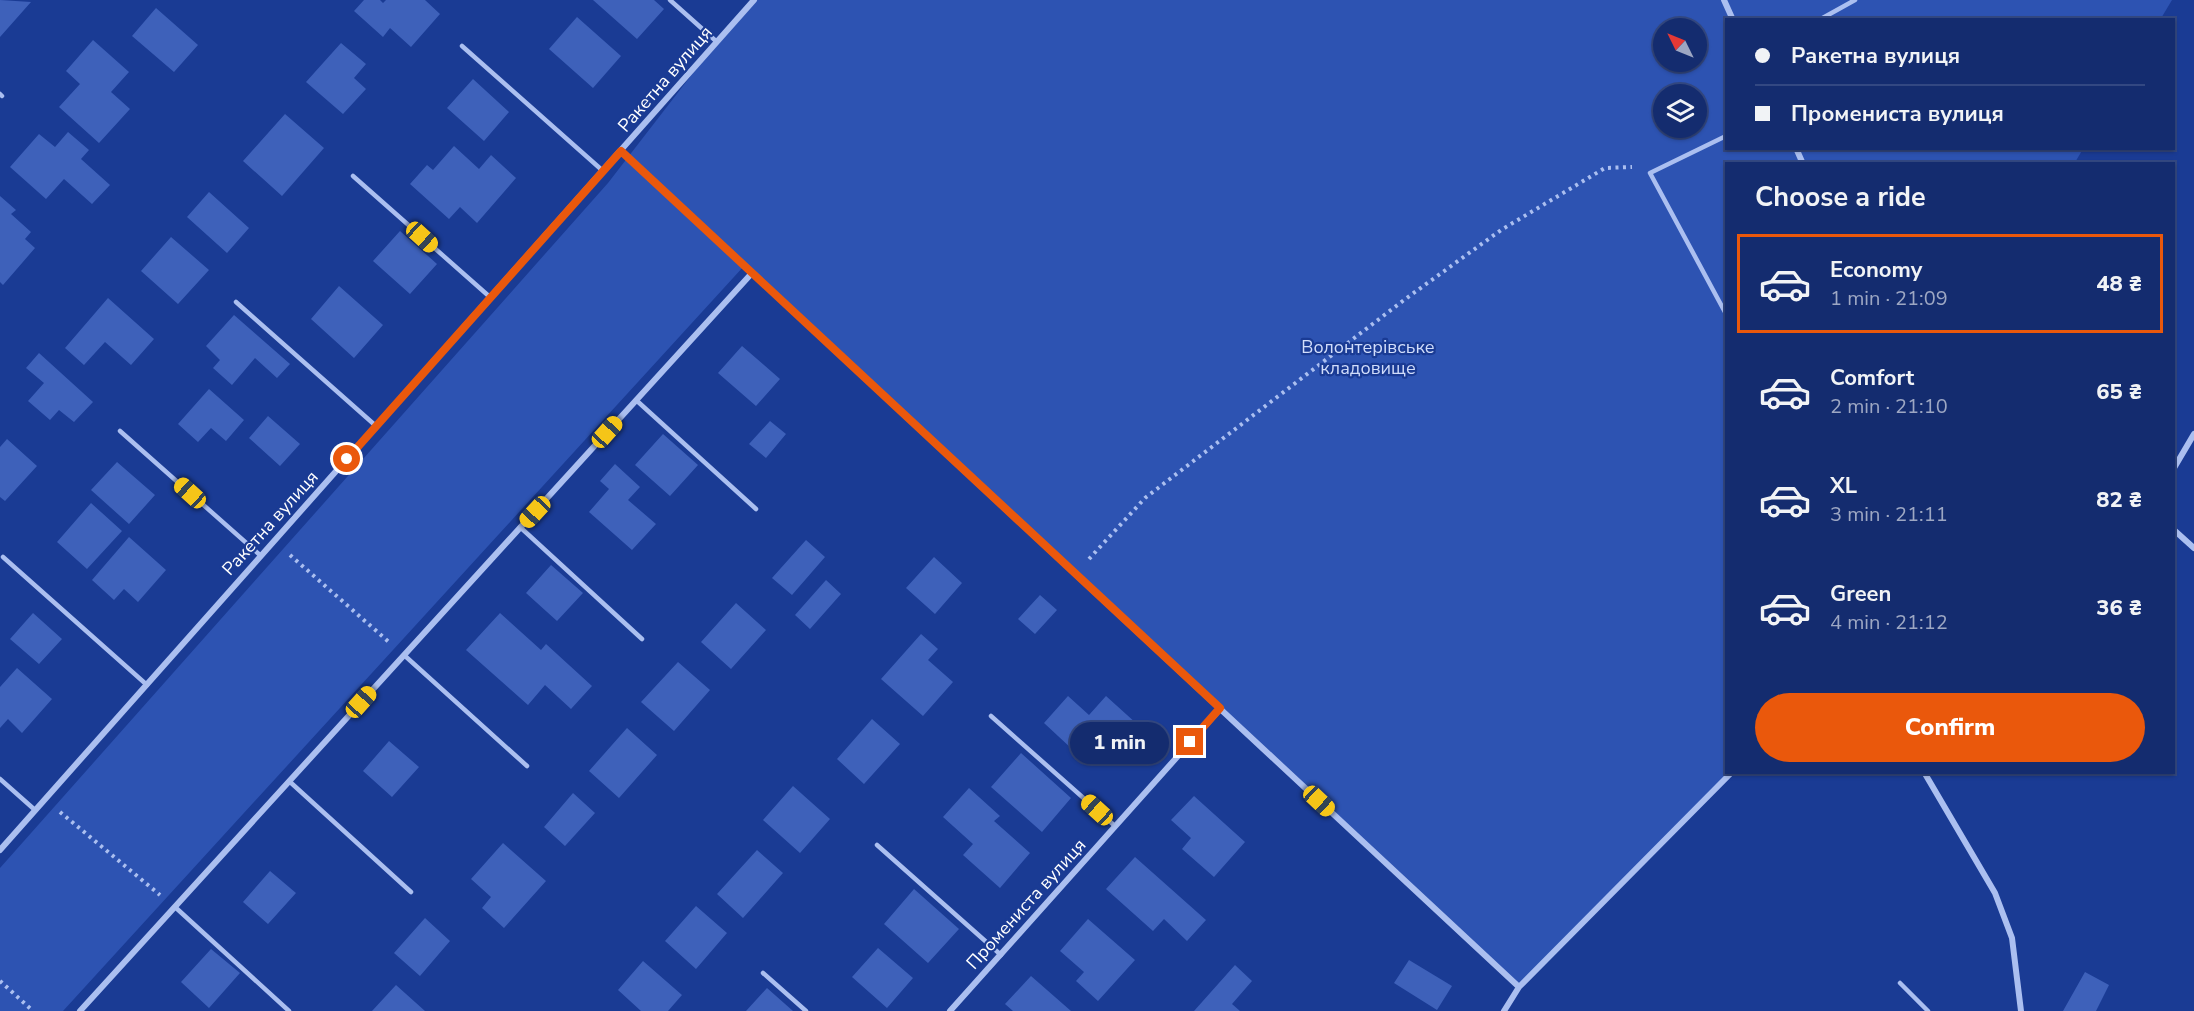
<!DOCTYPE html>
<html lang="en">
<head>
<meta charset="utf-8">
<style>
	:root { --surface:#142c6f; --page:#213877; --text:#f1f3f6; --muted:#9da7c3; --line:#334882; --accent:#ea580c }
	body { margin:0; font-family:"Nunito Sans",sans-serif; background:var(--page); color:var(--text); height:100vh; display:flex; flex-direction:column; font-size:22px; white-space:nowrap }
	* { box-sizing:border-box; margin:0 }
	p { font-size:20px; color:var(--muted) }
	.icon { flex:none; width:33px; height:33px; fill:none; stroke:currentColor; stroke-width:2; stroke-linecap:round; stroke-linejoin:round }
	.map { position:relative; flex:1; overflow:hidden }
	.panel { position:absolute; left:1725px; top:162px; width:450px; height:612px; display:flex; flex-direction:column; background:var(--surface); border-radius:0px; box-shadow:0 2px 4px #0004,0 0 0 2px var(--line) }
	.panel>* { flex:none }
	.hud { position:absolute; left:1725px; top:18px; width:450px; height:132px; border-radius:0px; box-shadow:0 2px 4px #0004,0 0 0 2px var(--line); display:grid; align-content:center; height:132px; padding:0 30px; background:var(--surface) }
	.needle { width:39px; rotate:313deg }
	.tools { position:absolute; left:1653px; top:18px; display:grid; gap:12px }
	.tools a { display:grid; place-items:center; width:54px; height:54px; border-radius:50%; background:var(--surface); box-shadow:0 2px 4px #0004,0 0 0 2px var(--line); font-size:30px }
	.end { position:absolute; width:27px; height:27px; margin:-14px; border:8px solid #ea580c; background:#fff; box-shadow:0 0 0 3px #fff }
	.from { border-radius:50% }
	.bubble { position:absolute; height:42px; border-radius:21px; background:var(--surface); box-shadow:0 2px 4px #0004,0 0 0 2px var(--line); font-size:20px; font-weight:800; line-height:42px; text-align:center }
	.car { position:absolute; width:18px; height:36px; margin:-18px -9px; border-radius:8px; box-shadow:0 0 4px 2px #0007; background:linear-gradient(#f5c518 24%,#345 0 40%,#f5c518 0 76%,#345 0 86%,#f5c518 0) }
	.hud b { display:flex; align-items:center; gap:21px; height:57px; font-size:22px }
	.hud b+b { border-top:2px solid var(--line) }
	.hud i { width:15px; height:15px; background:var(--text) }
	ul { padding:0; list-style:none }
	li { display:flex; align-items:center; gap:18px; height:99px; margin:0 12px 9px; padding:0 18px; border:3px solid transparent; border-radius:0px }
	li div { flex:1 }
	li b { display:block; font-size:22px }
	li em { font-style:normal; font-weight:800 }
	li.on { border-color:var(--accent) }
	li>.icon { width:54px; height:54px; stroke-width:1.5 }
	h2 { padding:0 30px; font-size:27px; line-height:72px }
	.cta { display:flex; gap:12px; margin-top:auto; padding:12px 30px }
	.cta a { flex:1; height:69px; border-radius:36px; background:var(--accent); color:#fff; font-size:24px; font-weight:800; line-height:69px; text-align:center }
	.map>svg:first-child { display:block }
</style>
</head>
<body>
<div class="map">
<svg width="2194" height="1011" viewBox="0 0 2194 1011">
	<rect width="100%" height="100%" fill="#1a3b94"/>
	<path fill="#2d53b2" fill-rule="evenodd" d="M 754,0 L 2172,0 L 2160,20 L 1726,20 L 1726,148 L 2083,149 L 2074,164 L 1726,164 L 1726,772 L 1732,773 L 1519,987 L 744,266 L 63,1011 L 0,1011 L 0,868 L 608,183 L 717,42 ZM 1664,28 L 1696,28 L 1696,62 L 1664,62 ZM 1664,94 L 1696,94 L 1696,128 L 1664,128 Z"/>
	<path fill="#3e61ba" d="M 0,0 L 31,2 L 0,37 Z
		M 364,0 L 380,0 L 383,3 L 386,0 L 425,0 L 440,14 L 411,47 L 390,28 L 383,37 L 354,11 Z
		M 593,0 L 654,0 L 664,9 L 637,39 Z
		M 156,8 L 198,45 L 174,72 L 132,36 Z
		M 577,17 L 621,56 L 593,88 L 549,49 Z
		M 93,40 L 129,72 L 111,92 L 130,109 L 99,143 L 59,107 L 80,84 L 66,71 Z
		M 341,43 L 366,64 L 354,78 L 366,89 L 343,114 L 306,82 Z
		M 473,79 L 509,112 L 484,141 L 447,108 Z
		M 285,114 L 324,148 L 282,196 L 243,161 Z
		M 68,132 L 89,150 L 81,159 L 110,185 L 92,204 L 64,179 L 46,199 L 10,167 L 39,134 L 55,147 Z
		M 454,146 L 479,169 L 491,155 L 516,178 L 477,223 L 460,207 L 449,219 L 410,184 L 427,165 L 433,170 Z
		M 209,192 L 249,228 L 227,253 L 187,217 Z
		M 0,196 L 16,210 L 11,214 L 31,232 L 25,239 L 35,248 L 3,285 L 0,282 Z
		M 400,231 L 437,264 L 410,294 L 373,261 Z
		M 171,237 L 209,270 L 178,304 L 141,271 Z
		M 339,286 L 383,325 L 354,358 L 311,319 Z
		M 108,298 L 154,339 L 131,365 L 105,342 L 84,365 L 65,348 Z
		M 234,315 L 290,364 L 277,378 L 255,358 L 232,385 L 213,368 L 220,360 L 206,346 Z
		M 742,346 L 780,379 L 756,406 L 718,373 Z
		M 39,353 L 93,402 L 74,422 L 59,410 L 50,420 L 28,401 L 44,383 L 26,368 Z
		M 209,389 L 244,420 L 226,441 L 211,428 L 198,442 L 178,424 Z
		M 268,416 L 300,444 L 280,466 L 249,438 Z
		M 770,421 L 786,434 L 766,458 L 749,444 Z
		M 663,434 L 698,465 L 670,496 L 635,465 Z
		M 7,439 L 37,466 L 5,501 L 0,497 L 0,447 Z
		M 117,462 L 155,495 L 129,524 L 91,490 Z
		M 615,464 L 640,487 L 628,500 L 656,524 L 632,550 L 589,512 L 609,489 L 600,481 Z
		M 91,503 L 122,531 L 87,569 L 57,542 Z
		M 129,537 L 166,570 L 138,602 L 124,589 L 114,600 L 92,580 Z
		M 806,540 L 825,557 L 792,595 L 772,578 Z
		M 934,557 L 962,583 L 935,614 L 906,588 Z
		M 551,565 L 583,593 L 557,621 L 526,593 Z
		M 826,580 L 841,594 L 810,629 L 795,615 Z
		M 1040,595 L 1057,610 L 1035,634 L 1018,619 Z
		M 736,603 L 766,630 L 731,669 L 701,642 Z
		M 33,613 L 62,639 L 39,664 L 10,639 Z
		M 500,613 L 541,650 L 546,644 L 592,686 L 571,709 L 545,685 L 528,705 L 466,650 Z
		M 921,634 L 938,649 L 928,660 L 953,682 L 923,716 L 881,679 Z
		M 678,662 L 710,690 L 674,731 L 641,702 Z
		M 17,668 L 52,699 L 22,733 L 8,719 L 0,728 L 0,687 Z
		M 1068,696 L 1089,715 L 1106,696 L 1137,724 L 1106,759 L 1082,738 L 1072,749 L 1044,723 Z
		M 872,719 L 900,744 L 864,784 L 837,759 Z
		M 627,728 L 657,755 L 619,798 L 589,771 Z
		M 389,741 L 419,767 L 392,797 L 363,771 Z
		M 1021,753 L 1071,798 L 1042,832 L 991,787 Z
		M 793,786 L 830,819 L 800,853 L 763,820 Z
		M 969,788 L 1000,816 L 994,821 L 1030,853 L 1000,888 L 963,855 L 973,844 L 943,817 Z
		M 573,793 L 595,813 L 565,846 L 544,827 Z
		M 1194,796 L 1245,842 L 1214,877 L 1182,849 L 1191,838 L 1171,820 Z
		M 503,843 L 546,881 L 504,928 L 482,908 L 491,897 L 471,879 Z
		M 757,850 L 783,873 L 743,918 L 717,894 Z
		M 1135,857 L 1206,920 L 1187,941 L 1164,919 L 1153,931 L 1106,889 Z
		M 270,871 L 296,893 L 268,924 L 243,902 Z
		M 914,889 L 959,929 L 928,963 L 884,924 Z
		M 696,906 L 727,933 L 696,969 L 665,941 Z
		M 425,918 L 450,941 L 420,976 L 394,953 Z
		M 1088,919 L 1135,960 L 1098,1001 L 1076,981 L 1084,972 L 1060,951 Z
		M 878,948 L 913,978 L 887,1008 L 852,977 Z
		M 211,949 L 240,973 L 209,1008 L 181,982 Z
		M 1409,960 L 1452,986 L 1437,1010 L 1394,983 Z
		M 643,961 L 682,995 L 668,1011 L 641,1011 L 618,990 Z
		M 1235,965 L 1252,981 L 1232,1004 L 1240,1011 L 1194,1011 Z
		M 2085,972 L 2109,985 L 2096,1011 L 2063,1011 Z
		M 1031,976 L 1071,1011 L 1013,1011 L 1005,1004 Z
		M 396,985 L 425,1011 L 372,1011 Z
		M 767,988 L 793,1011 L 746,1011 Z"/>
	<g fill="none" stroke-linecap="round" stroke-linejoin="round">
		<path stroke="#abbff0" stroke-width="4" stroke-dasharray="3 4.5" stroke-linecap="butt" d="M 290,555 L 390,643
			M 1089,559 L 1145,498 L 1404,300 L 1501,230 L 1605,168 L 1632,167
			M 60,812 L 160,895
			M 0,981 L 33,1011"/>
		<path stroke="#abbff0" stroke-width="4.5" d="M 670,0 L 717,42
			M 1819,20 L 1855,0
			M 462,46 L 603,171
			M 0,94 L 2,96
			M 1726,136 L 1650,173 L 1726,314
			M 353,176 L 491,298
			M 236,302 L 376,426
			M 636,400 L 756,509
			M 120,431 L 261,556
			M 520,527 L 642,639
			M 3,557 L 147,685
			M 404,655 L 527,766
			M 991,716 L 1115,826
			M 0,779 L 35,810
			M 289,781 L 411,892
			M 877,845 L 1001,955
			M 175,907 L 289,1011
			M 763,973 L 806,1011
			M 1900,983 L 1928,1011"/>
		<path stroke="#abbff0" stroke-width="6" d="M 1724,0 L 1733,20
			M 1796,148 L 1803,164
			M 621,151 L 1519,987
			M 2174,468 L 2194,434
			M 2174,530 L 2194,548
			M 1924,772 L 1995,893 L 2012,938 L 2021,1011
			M 0,850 L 754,0
			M 80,1011 L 752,273
			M 950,1011 L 1220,709
			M 1504,1011 L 1519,987 L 1732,772"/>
	</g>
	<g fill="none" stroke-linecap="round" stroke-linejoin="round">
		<path stroke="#ea580c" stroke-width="8" d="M 347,459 L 621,151 L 1220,708 L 1190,742"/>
	</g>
	<g text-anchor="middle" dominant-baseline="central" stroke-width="4.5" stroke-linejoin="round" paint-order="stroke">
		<g font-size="18" fill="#fff" stroke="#1a3b94">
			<text transform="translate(665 79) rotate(-49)">Ракетна вулиця</text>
			<text transform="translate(270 523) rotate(-48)">Ракетна вулиця</text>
			<text transform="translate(1026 904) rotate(-48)">Промениста вулиця</text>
		</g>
		<g font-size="18" fill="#d1ddfb" stroke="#1a3b94">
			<text x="1368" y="347">Волонтерівське<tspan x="1368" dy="21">кладовище</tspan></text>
		</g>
	</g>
</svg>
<div class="tools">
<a><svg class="needle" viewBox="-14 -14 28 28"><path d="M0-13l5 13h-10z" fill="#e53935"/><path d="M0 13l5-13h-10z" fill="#9da7c3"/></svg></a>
<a><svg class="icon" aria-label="layers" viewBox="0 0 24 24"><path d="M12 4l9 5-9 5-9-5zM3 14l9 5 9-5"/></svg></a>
</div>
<i class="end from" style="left:347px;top:459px"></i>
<i class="end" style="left:1190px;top:742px"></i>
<div class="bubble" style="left:1070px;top:722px;width:99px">1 min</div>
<i class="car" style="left:422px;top:237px;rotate:132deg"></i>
<i class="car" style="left:607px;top:432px;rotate:42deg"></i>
<i class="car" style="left:190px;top:493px;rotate:312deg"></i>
<i class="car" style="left:535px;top:512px;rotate:223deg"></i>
<i class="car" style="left:361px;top:702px;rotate:42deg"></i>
<i class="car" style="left:1319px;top:801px;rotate:133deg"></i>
<i class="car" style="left:1097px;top:810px;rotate:312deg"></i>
<div class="hud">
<b><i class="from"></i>Ракетна вулиця</b>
<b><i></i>Промениста вулиця</b>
</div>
<section class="panel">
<h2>Choose a ride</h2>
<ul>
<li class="on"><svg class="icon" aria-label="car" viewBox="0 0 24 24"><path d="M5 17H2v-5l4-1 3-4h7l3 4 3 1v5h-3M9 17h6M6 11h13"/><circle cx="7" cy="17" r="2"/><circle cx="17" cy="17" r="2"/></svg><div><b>Economy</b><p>1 min · 21:09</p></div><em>48 ₴</em></li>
<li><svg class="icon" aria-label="car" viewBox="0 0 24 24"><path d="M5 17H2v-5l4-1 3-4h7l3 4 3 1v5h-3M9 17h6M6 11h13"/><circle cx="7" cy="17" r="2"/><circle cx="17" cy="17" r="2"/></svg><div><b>Comfort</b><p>2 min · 21:10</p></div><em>65 ₴</em></li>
<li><svg class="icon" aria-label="car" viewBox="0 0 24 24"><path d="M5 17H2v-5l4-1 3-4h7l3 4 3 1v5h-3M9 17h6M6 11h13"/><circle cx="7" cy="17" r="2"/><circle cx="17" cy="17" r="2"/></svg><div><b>XL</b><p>3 min · 21:11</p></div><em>82 ₴</em></li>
<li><svg class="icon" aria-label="car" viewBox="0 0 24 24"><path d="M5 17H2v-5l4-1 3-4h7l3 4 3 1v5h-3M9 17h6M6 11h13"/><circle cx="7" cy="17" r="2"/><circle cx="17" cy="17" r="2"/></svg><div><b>Green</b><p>4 min · 21:12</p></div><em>36 ₴</em></li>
</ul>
<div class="cta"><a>Confirm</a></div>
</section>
</div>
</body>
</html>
